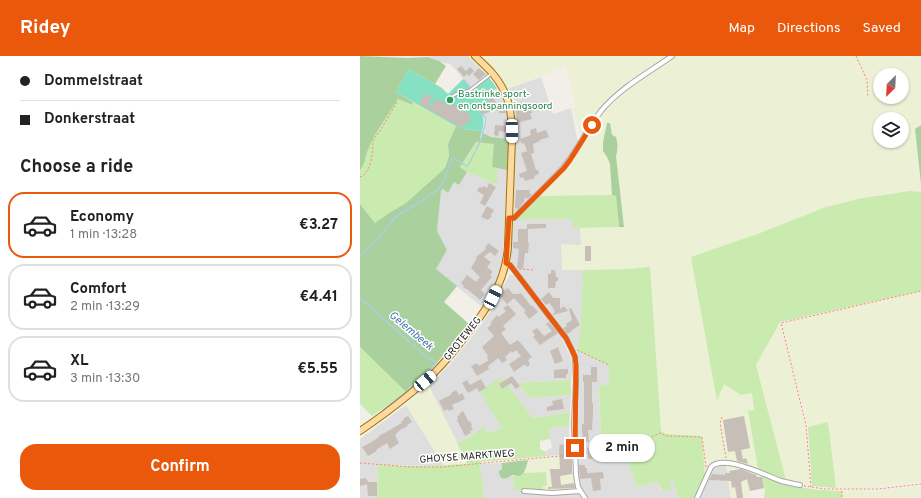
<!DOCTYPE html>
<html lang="en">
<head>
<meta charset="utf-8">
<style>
	:root { --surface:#fff; --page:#f6f6f6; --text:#222; --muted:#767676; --line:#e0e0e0; --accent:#ea580c }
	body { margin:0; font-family:Overpass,sans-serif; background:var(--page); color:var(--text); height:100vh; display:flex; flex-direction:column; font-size:15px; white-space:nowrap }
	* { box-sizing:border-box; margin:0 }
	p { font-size:13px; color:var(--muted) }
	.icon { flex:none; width:22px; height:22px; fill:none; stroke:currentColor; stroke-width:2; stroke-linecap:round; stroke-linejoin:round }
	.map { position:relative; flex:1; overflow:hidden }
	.side { display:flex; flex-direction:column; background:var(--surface); width:360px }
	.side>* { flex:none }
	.banner { display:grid; align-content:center; height:88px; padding:0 20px; background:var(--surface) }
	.needle { width:26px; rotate:204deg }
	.fabs { position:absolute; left:513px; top:12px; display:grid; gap:8px }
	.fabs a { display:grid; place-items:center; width:36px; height:36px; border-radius:50%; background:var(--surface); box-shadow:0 1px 3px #0004; font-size:20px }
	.end { position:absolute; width:18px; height:18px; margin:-9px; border:5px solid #ea580c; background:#fff; box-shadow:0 0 0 2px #fff }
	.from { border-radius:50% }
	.bubble { position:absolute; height:28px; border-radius:14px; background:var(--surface); box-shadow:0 1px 3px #0004; font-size:13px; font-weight:700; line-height:28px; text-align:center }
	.car { position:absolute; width:12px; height:24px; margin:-12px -6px; border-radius:5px; box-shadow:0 0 3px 1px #0007; background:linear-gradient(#fff 24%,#345 0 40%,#fff 0 76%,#345 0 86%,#fff 0) }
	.banner b { display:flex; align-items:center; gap:14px; height:38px; font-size:15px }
	.banner b+b { border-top:1px solid var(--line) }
	.banner i { width:10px; height:10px; background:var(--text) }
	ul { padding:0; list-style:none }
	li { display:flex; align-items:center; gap:12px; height:66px; margin:0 8px 6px; padding:0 12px; border:2px solid var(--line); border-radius:16px }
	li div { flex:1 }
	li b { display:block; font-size:15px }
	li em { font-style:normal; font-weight:700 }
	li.current { border-color:var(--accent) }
	li>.icon { width:36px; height:36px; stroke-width:1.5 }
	h2 { padding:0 20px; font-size:18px; line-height:48px }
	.cta { display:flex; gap:8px; margin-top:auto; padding:8px 20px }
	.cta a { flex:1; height:46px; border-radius:16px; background:var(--accent); color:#fff; font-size:16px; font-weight:700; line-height:46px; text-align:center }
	header { display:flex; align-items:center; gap:24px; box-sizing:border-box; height:56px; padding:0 20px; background:var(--accent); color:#fff }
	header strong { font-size:19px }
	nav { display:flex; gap:22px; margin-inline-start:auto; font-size:14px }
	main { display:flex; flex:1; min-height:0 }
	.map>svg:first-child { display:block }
</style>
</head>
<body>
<header>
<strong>Ridey</strong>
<nav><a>Map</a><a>Directions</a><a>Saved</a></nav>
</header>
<main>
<section class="side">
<div class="banner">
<b><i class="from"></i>Dommelstraat</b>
<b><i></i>Donkerstraat</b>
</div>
<h2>Choose a ride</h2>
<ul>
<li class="current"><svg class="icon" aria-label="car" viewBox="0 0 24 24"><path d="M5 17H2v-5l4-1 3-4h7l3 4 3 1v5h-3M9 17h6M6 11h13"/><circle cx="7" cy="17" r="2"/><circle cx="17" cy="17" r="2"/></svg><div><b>Economy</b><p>1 min · 13:28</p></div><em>€3.27</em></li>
<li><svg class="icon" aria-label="car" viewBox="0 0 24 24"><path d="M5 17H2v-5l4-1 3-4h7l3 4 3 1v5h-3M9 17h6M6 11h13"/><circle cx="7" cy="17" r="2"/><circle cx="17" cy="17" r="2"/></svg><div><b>Comfort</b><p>2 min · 13:29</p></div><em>€4.41</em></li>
<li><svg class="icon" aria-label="car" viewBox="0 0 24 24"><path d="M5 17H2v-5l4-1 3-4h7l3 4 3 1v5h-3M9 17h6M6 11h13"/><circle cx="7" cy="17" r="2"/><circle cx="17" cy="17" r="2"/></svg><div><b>XL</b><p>3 min · 13:30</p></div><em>€5.55</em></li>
</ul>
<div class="cta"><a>Confirm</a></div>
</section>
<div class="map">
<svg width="561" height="442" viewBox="0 0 561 442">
	<rect width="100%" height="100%" fill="#f2efe8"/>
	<path fill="#dfdede" d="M 69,0 L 108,0 L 127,19 L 112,32 L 110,32 L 96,14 L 90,8 L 79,6 Z
		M 181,21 L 193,58 L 211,52 L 218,87 L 205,107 L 154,159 L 154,58 L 155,48 L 155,46 L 149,32 Z
		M 137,32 L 144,47 L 146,55 L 147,83 L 131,81 L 124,77 L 127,64 L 126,62 L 122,58 L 136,53 L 129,37 Z
		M 137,112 L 147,114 L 144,183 L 142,210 L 136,228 L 121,250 L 75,213 L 87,194 L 77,176 L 81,135 L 83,133 L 88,137 L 94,126 L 99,129 L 107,116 L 137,129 Z
		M 213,163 L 213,172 L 220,172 L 222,189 L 202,214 L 223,214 L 222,252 L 220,275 L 217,295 L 249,309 L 249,329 L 239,329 L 241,388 L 244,388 L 248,386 L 259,385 L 262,388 L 277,431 L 298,426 L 301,435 L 310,425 L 313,423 L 318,442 L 228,442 L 222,433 L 218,424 L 217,389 L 217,366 L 219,310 L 217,295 L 207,279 L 183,246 L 163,223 L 153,210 L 150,201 L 150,198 L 152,166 L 154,164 Z
		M 150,218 L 153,219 L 199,276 L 211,302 L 212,314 L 211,324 L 159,327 L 169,342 L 211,339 L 210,356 L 173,362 L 142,321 L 121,336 L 142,372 L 134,376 L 132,374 L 126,377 L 123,372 L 110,381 L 97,387 L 69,330 L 93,305 L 116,276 L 130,256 Z
		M 46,349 L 84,410 L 18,409 L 17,442 L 0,442 L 0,383 Z
		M 209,371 L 211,398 L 187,400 L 186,396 L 188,393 L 192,392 L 188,372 Z
		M 142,407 L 142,413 L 139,417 L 140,419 L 141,422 L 148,422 L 153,420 L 154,434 L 178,435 L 178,438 L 190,439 L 216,437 L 218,437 L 222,442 L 124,442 L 120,408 Z
		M 366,408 L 371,442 L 339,442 L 350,416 L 354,411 L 356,409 Z"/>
	<path fill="#ecf0d4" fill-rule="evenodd" d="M 119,0 L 310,0 L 272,24 L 255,38 L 237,57 L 222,81 L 213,54 L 216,50 L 209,21 L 206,10 L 203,10 L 181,21 L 147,33 L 140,21 L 136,16 Z
		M 315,0 L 545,0 L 546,2 L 551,2 L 553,0 L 561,0 L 561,69 L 555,73 L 561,128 L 561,136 L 550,135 L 521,138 L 502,142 L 466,151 L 400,177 L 331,201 L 357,344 L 364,328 L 381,339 L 392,336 L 394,355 L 388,356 L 398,413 L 368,405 L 361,404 L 351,409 L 348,412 L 345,420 L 342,380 L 306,378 L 301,376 L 290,211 L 269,213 L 202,214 L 201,188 L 221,189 L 220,172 L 264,171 L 256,100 L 258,94 L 257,84 L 256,81 L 252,79 L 247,68 L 243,86 L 243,95 L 247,101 L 250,108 L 252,139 L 177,140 L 209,108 L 239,61 L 247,52 L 266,35 L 286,20 ZM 520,19 L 542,19 L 542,41 L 520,41 ZM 520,63 L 542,63 L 542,85 L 520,85 Z
		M 561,236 L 561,426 L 498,433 L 476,432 L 468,367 L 448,371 L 444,353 L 429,299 L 422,267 Z
		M 420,266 L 445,370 L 450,430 L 426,424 L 396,309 Z
		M 69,330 L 108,408 L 84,410 L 46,349 Z
		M 211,399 L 213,418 L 217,433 L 216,434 L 193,436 L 183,435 L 183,430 L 187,430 L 186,416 L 163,417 L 167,409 L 168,404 Z
		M 366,408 L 375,410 L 401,418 L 405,433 L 389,435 L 390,442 L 371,442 Z
		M 561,430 L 561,442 L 482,442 L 482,435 L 517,435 Z"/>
	<path fill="#c9ebaf" d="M 38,43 L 51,49 L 53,46 L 58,48 L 96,70 L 88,88 L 89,100 L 85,112 L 46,147 L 29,157 L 15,167 L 0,148 L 0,115 L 5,105 L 6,99 L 13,82 Z
		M 116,86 L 135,88 L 132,111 L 137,112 L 137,129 L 107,116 L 100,111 Z
		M 550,135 L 561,136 L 561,235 L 420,266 L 396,309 L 426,424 L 418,422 L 398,413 L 388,355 L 394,354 L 392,337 L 381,339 L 364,328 L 357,345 L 331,201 L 400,177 L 466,151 L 502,142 Z
		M 252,139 L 256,140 L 259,171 L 213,172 L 213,163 L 154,164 L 177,140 Z
		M 290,211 L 301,375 L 306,378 L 342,380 L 345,420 L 335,442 L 318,442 L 313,424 L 310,425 L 312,433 L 302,435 L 298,426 L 277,431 L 262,388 L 259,385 L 248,386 L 244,388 L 241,388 L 239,329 L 249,329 L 249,309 L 217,295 C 222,268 222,241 223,214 L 269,213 Z
		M 0,291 L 46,336 L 12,360 L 0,348 Z
		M 142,321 L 173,362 L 210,356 L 209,371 L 189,372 L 190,383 L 180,385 L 180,393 L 186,396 L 187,400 L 120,406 L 124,442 L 17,442 L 18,409 C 48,411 78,410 107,408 L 97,387 L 110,381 L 123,371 L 127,377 L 132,374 L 134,376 L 142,372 L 120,336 L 126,332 L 126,331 Z
		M 211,324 L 211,339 L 169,342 L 158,327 Z
		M 468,366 L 476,432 L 452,430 L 448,371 Z
		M 186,416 L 187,430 L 183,430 L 183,435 L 154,434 L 153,420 L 158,420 L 162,419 L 163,417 Z
		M 401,418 C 415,424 429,429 444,432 C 456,434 469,435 482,435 L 482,442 L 404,442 L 405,433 Z"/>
	<path fill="#aad19d" d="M 0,0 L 48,2 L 68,1 L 79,5 L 86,10 L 75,28 L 49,13 L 36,36 L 53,46 L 52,49 L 38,43 L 13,82 L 6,99 L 5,105 L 0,115 Z
		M 247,67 L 250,67 L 252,79 L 256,81 C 258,88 258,93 256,100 L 264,171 L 259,171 L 256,140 L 252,139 L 250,108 L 247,101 L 243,95 L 243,86 Z
		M 561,69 L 561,128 L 555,73 Z
		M 96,70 L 103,73 L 122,75 L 120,82 L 122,82 L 123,77 L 131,81 L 149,83 L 147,114 L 132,111 L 134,88 L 116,86 L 100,111 L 107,116 L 99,129 L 94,126 L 88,137 L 83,133 L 81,135 L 77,175 L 87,194 L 76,213 L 97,230 L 84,246 L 109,268 L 102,277 L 69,316 L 46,336 L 0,291 L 0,148 L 15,167 L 29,157 L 46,147 L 85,112 L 89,100 L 88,88 Z
		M 168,404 C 167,409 164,421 158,420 C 153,420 155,418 151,420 C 147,422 146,423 141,422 L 139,417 L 139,415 L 142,413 L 142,407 Z"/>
	<path fill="#86e0c2" d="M 49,13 L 82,32 L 88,38 L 103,23 L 110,32 L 113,32 L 127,19 L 137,32 L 129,37 L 136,53 L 122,59 C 125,64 123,70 122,75 L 102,73 L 96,70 L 36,36 Z"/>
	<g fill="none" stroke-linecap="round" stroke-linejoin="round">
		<path stroke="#a9d0df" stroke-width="1.5" d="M 104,24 L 110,31
			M 114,35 L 116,41 L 116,45
			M 116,94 L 121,84 L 126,64 L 125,61 L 119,57 L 116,46
			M 0,200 L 17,184 L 36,160 L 62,145 L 77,134 L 81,130 L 87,117 L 92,102 L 94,102 L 106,110 L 109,108 L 115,96
			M 0,242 L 69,303 L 75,305 L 76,307 L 61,322
			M 48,333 L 59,324
			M 23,354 L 47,335"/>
	</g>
	<path fill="#c7beb7" d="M 101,10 L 106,15 L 110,11 L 114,15 L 109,20 L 107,18 L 104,21 L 97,13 Z
		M 119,12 L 126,18 L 119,24 L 113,18 Z
		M 65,37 L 72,41 L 68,48 L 71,50 L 77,43 L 88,49 L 90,47 L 110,58 L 109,61 L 111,62 L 108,69 L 105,67 L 102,72 L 59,48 Z
		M 131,37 L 137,49 L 144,47 L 146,57 L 139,57 L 139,54 L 137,55 L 136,53 L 125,57 L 120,57 L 118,53 L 120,53 L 119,52 L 130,47 L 126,39 Z
		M 161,46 L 162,49 L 169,47 L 172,57 L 170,57 L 172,63 L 157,67 L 155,48 Z
		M 135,69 L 147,70 L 147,76 L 139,75 L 138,80 L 134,79 Z
		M 176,72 L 177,77 L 186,74 L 189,81 L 180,84 L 180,85 L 173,88 L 174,97 L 171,98 L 172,101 L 176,114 L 178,114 L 179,118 L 174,120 L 175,122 L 165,125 L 163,121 L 160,122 L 159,118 L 167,115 L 161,97 L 167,95 L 164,87 L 162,88 L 160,83 L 171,79 L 170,74 Z
		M 129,127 L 136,131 L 125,150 L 120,147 L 124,139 L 117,135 L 119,131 L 122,132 L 123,130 L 127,132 Z
		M 156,134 L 171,134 L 169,136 L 172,139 L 167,143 L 165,141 L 164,146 L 162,148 L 161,148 L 161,150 L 158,153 L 155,152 Z
		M 127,150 L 134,154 L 131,159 L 132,160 L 128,164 L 121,161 Z
		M 167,168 L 186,168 L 186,172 L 168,173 L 168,187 L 169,187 L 168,197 L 165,197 L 163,213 L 157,212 L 159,193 L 153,192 L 153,186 L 158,186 L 158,173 L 167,173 Z
		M 128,187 L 139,195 L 135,200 L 130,196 L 124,201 L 131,206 L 127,211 L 133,216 L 130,219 L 132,221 L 121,234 L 125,238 L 120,244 L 107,233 L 106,233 L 103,231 L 104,230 L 101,227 L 107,219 L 116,226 L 120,221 L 111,212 L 117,202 L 116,201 L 126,193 L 125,192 Z
		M 225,190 L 231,190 L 231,205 L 225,205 Z
		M 191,214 L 195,214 L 196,221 L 198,221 L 198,225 L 196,225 L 195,232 L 188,232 L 188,218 L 191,218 Z
		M 148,232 L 153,238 L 159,238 L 161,237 L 171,250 L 172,249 L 178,256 L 169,263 L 164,256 L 166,255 L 154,242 L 147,248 L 139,239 L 143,233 L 144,235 Z
		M 189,236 L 193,242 L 200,242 L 200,253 L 204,250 L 208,255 L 193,259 L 192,259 L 195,256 L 193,253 L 194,253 L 189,247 L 186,249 L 181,243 Z
		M 148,249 L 156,258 L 143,270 L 146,273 L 141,277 L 150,289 L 158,284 L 172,301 L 168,304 L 170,309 L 166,311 L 165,308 L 154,316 L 149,308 L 161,300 L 156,294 L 152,297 L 151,295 L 145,301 L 147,304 L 142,307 L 138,302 L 128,310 L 129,313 L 117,320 L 111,310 L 117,307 L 119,310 L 129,304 L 127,302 L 128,300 L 122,291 L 134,280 L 127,272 L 130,270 L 132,265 L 137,259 L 139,261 L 146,255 L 143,252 Z
		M 211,252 L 220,269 L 212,274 L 212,275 L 207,278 L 203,272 L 207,270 L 206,268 L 212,264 L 209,253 Z
		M 189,266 L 198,277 L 180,289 L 173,281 L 175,279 L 172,275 L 177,272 L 184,280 L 192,275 L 186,268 Z
		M 198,291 L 203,305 L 195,308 L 190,295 Z
		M 231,311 L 237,311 L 237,326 L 232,326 L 232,347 L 233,347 L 233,356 L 232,374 L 228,374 L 229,386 L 223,386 L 222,372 L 222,368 L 224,368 L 224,326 L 223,326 L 223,319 L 231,319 Z
		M 202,313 L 208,313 L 208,318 L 206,318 L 206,322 L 194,322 L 194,314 Z
		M 152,320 L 160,330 L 156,333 L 151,327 L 142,333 L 139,328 Z
		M 121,323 L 126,332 L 119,336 L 117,332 L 108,337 L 102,327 L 107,324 L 110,329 Z
		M 96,334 L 99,339 L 102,337 L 105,343 L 92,349 L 94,353 L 89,355 L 88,353 L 84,355 L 79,345 L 92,338 L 91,337 Z
		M 202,343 L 204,353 L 187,355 L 187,351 L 193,349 L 192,345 Z
		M 103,355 L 109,366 L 110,365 L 112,369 L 111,370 L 113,374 L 110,375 L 111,377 L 105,380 L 97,364 L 98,363 L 97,360 L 100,359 L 99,358 Z
		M 48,360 L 52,366 L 47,369 L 48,370 L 40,374 L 35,379 L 39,387 L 30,393 L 27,387 L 16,394 L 17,395 L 8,400 L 2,391 L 10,387 L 19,381 L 19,380 L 42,367 L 41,366 L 44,364 L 43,363 Z
		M 384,360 L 390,392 L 381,394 L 383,403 L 386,402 L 388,408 L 377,405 L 375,395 L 368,396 L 363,364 Z
		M 203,388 L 203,389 L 206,389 L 206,395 L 204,396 L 205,403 L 212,403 L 212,418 L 200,420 L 201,429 L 214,427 L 215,432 L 188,433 L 188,431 L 192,431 L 190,413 L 200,413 L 199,391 L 200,391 L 199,389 Z
		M 245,390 L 247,395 L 236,396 L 236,402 L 228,403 L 227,392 Z
		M 263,391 L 266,398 L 250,404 L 247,394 L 252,392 L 253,394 Z
		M 219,409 L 225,409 L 225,412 L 227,412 L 227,417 L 243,416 L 244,422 L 240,423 L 241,434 L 233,435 L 231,422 L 220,423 Z
		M 381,413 L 396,419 L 397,421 L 402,421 L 404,432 L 390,435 L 387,423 L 381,426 L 383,442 L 377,442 L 375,431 L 372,432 L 371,425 L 349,424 L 352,418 L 365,419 L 365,417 L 370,417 L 369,415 Z
		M 6,422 L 8,426 L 17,426 L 17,440 L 8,440 L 7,428 L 0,430 L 0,423 Z"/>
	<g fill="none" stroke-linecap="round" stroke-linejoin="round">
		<g stroke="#a8a8a8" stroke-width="4">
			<path id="lane" d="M 89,43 L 96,38 L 109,35 L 131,18"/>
		</g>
		<g stroke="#a8a8a8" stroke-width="6">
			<path id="street" d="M 149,162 L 154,162 L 203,112 C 218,94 227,73 241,55 C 260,32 288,17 312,0
				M 146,207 L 150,209 L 206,282 L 212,294 L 215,301 L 216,325 L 214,368 L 216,419 L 218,431 L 225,442
				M 164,435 L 192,437 L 220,435
				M 337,442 L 351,411 C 364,398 405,419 421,425 C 427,426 433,428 440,429"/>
		</g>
		<g stroke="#9f7200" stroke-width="8">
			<path id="primary" d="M 0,375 C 18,363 35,350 51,337 C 59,330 67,324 74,317 C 85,306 95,294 104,282 C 126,255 146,226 148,190 L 152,83 C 152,58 150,38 133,18 C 128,12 121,6 115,0"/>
		</g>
		<path stroke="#fb8570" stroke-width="1" stroke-dasharray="2 2" stroke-linecap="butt" d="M 496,0 L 507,24 L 508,41
			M 0,121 C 12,117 13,93 13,83 L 20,75 L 37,46
			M 159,213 L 174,214
			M 217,294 L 249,309
			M 362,361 L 360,367 L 366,402
			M 246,389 L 252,386 L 258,386 L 272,388 L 281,386 L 300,377 L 307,380 L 342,381 L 346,411
			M 0,407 L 52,411 L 82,411 L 211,399
			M 444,430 L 465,433 L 518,433 L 561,428
			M 451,431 L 446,369 L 421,267 L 561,235
			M 482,435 L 482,442"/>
		<use href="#lane" stroke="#fff" stroke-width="2"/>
		<use href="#street" stroke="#fff" stroke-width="4"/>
		<use href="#primary" stroke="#fddaa2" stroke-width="6"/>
	</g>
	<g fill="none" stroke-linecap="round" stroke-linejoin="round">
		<path stroke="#ea580c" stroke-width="5" d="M 215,392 L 216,309 L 215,301 L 212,294 L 206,282 L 150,209 L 146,207 L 149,162 L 154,162 L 204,112 L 210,104 L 232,69"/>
	</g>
	<circle fill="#2e9e5b" stroke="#fff" stroke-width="1.5" cx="90" cy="44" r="4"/>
	<g text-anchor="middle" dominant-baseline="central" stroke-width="3" stroke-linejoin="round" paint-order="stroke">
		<g font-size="10" fill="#27864d" stroke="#fff" text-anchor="start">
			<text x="98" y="38">Bastrinke sport-<tspan x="98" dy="12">en ontspanningsoord</tspan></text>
		</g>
		<g font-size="10" fill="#212121" stroke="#fff">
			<text transform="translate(103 283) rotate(-51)">GROTEWEG</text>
			<text transform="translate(107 401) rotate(-4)">GHOYSE MARKTWEG</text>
		</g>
		<g font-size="11" font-style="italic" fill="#4975ab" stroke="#fff">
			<text transform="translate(51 275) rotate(40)">Gelembeek</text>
		</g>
	</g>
</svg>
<div class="fabs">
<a><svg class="needle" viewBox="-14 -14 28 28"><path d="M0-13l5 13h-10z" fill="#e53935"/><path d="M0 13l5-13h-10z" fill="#767676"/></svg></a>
<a><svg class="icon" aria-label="layers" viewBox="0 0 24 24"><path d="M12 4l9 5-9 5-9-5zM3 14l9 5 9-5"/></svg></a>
</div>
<i class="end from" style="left:232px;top:69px"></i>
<i class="end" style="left:215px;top:392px"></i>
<div class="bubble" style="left:229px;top:378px;width:66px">2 min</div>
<i class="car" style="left:152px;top:75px;rotate:179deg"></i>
<i class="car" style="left:133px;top:241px;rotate:27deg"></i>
<i class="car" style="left:65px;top:325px;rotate:50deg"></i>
</div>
</main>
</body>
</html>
